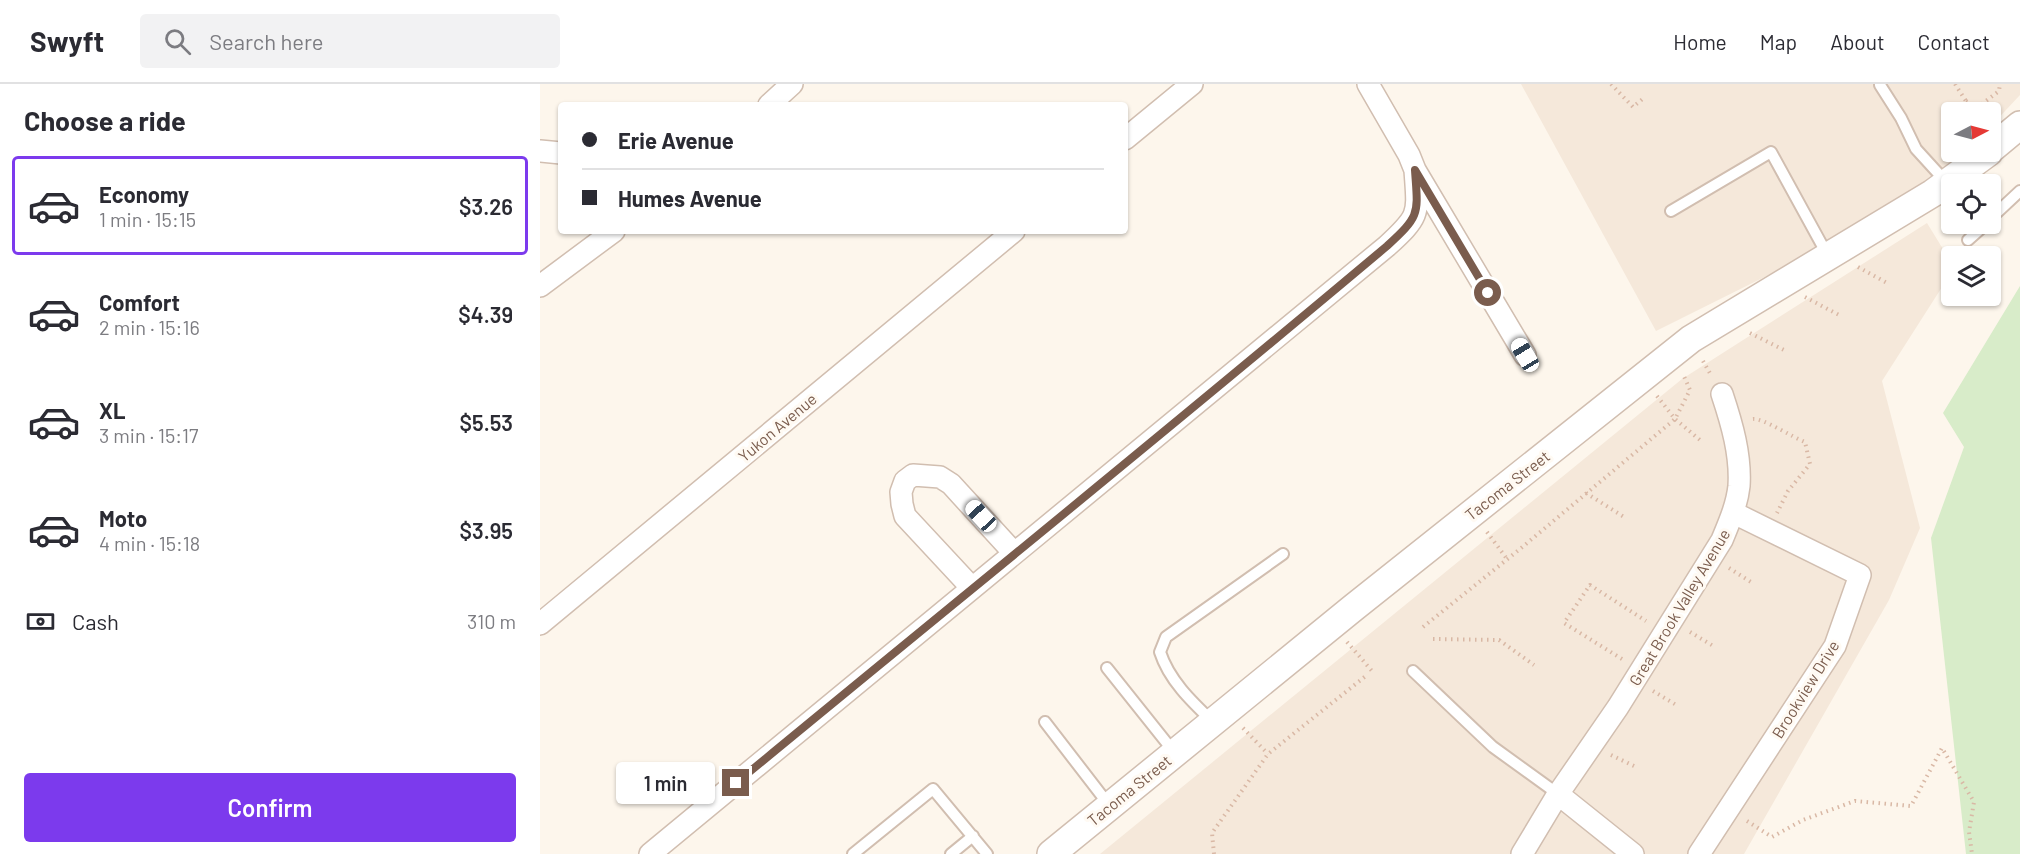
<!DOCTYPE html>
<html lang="en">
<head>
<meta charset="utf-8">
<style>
	:root { --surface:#fff; --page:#f2f2f3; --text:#2b2b33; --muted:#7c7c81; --line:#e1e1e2; --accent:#7c3aed }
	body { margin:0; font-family:Barlow,sans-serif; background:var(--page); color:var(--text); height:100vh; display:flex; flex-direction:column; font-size:22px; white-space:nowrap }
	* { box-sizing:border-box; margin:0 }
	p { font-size:20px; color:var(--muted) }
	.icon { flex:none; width:33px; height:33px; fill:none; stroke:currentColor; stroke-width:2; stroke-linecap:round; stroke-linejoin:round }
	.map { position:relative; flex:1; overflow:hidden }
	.side { display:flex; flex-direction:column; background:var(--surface); width:540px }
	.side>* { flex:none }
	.hud { position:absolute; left:18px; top:18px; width:570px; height:132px; border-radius:6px; box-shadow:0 2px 4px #0004; display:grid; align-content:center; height:132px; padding:0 24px; background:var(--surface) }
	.needle { width:39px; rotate:84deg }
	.controls { position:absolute; left:1401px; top:18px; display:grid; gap:12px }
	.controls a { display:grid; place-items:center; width:60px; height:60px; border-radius:6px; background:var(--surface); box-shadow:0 2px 4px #0004; font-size:30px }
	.end { position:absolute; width:27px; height:27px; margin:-14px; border:8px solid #7a5c4d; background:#fff; box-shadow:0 0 0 3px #fff }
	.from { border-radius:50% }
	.bubble { position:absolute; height:42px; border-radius:6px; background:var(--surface); box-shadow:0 2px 4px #0004; font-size:20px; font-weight:600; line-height:42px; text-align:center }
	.car { position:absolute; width:18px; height:36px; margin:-18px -9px; border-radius:8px; box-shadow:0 0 4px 2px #0007; background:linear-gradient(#fff 24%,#345 0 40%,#fff 0 76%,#345 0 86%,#fff 0) }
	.hud b { display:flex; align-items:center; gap:21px; height:57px; font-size:22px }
	.hud b+b { border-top:2px solid var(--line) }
	.hud i { width:15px; height:15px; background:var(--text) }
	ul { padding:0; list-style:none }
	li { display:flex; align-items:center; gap:18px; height:99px; margin:0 12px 9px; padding:0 12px; border:3px solid transparent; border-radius:6px }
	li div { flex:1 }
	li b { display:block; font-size:22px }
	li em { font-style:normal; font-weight:600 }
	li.current { border-color:var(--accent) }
	li>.icon { width:54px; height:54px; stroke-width:1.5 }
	h2 { padding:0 24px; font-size:27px; line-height:72px }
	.pay { display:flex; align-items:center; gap:15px; height:66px; padding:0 24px; font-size:22px }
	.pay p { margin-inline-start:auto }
	.cta { display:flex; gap:12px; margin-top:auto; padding:12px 24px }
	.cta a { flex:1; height:69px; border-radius:6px; background:var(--accent); color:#fff; font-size:24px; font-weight:600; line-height:69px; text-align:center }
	header { display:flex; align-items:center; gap:36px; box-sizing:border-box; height:84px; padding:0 30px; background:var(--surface); border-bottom:2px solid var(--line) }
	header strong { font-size:28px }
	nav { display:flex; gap:33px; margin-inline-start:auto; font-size:21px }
	.search { width:420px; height:54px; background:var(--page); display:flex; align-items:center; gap:15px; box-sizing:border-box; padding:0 21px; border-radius:6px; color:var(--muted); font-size:22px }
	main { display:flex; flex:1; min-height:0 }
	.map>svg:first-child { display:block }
</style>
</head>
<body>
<header>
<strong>Swyft</strong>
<div class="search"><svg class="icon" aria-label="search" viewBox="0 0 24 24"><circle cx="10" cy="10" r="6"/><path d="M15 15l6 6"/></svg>Search here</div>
<nav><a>Home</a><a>Map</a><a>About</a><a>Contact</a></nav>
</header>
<main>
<section class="side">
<h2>Choose a ride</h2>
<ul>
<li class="current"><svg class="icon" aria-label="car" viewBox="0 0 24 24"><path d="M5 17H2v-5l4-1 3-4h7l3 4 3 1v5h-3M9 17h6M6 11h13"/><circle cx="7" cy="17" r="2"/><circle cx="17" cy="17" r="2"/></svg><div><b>Economy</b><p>1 min · 15:15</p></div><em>$3.26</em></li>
<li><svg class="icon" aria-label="car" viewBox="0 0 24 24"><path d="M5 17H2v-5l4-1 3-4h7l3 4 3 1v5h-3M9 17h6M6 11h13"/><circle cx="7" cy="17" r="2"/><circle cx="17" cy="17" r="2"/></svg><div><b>Comfort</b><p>2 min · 15:16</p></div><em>$4.39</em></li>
<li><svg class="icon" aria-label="car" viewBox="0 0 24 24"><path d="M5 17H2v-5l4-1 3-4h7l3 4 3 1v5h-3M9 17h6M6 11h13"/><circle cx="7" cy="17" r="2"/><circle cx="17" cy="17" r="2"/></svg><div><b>XL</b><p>3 min · 15:17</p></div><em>$5.53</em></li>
<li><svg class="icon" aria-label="car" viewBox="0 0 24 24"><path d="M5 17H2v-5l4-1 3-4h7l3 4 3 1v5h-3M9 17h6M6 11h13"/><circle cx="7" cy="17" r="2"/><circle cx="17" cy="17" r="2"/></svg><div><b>Moto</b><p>4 min · 15:18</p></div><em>$3.95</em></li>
</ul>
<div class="pay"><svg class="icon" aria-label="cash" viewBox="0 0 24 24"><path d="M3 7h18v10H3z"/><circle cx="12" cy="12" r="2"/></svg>Cash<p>310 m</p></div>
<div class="cta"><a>Confirm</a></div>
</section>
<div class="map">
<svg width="1480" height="770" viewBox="0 0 1480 770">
	<rect width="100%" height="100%" fill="#fdf6ec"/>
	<path fill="#f5e8da" d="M 981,0 L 1480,0 L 1480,11 L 1451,42 L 1450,28 L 1412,28 L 1412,68 L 1428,68 L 1393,109 L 1116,247 Z
		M 1387,139 L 1411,178 L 1411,189 L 1342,297 L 1380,444 L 1349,516 L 1204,770 L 560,770 L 1142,295 Z"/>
	<path fill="#d8ecc9" d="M 1480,202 L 1480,770 L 1426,770 L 1391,454 L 1424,363 L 1403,329 Z"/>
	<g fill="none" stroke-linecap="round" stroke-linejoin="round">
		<g stroke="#d1beb0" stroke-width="14">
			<path id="service" d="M 1340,1 L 1361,34 L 1376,65 L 1407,99
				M 1131,127 L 1231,68 L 1288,172
				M 1450,135 L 1480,107
				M 1428,156 L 1446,140
				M 567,584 L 634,668
				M 873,587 L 953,663 L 1018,710
				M 505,638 L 569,721
				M 673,638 C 651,617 629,596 620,568 L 626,553 L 743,470
				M 313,770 L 393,705 L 447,770
				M 411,770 L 433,752"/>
		</g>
		<g stroke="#d1beb0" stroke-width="24">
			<path id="minor" d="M 828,0 L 869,71 L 875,86 L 985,271
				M 229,21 L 252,0
				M 585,55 L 652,0
				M 0,67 L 21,69
				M 0,202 L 74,147
				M 432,504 L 365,432 L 362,420 L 361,408 L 365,397 L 373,391 L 400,393 L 411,400 L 474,469
				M 0,540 L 474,147
				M 1018,710 L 1093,770
				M 110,770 C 356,567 603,366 847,162 C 881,131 878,130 875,86
				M 982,770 L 1018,710 L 1078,623 L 1182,456 C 1189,439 1197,421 1199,402 C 1201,371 1192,340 1182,310
				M 1159,770 L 1295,562 L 1320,491 L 1194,429"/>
		</g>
		<g stroke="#d1beb0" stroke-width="30">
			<path id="tertiary" d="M 1450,66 L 1480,41
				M 511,770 L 813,524 L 1151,255 L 1393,109 L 1449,68"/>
		</g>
		<path stroke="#d9b8a5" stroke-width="4" stroke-dasharray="1.5 4.5" stroke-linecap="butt" d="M 1071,0 L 1093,23 L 1105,13
			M 1415,0 L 1426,17 L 1423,28
			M 1426,17 L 1438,23 L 1459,7 L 1460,0
			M 1318,183 L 1349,200
			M 1265,213 L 1299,231
			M 1210,249 L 1244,266
			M 1163,277 L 1171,291
			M 1117,312 L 1135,335 L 1160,356
			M 1213,335 C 1223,334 1252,353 1265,358 L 1270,380 L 1248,407 L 1237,429
			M 1046,409 L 1084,433
			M 947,448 L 967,475
			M 1189,484 L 1211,498
			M 883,543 L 980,465 L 1135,335 L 1150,306 L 1143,290
			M 1150,548 L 1175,563
			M 893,555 L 959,556 L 994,581
			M 807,558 L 832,587
			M 1082,575 L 1024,539 L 1050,501 L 1106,537
			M 1113,607 L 1138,622
			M 703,644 L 728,670
			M 1071,671 L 1094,682
			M 1207,737 L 1232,753 L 1263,736 L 1315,717 L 1371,722 L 1402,664 L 1434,718 L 1429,748 L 1432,770
			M 674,770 L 672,749 L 728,670 L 827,591"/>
		<use href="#service" stroke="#fff" stroke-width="10"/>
		<use href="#minor" stroke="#fff" stroke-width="21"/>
		<use href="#tertiary" stroke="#fff" stroke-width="27"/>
	</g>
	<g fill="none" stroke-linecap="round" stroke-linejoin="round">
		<path stroke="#7a5c4d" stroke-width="8" d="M 196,699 C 413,520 632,343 847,162 C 881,131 878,130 875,86 L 948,209"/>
	</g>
	<g text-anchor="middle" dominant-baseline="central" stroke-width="6" stroke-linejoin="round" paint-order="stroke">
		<g font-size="16" fill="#7a5c4d" stroke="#fffaf3">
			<text transform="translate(237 343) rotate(-40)">Yukon Avenue</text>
			<text transform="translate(967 401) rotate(-38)">Tacoma Street</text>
			<text transform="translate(1139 523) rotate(-59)">Great Brook Valley Avenue</text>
			<text transform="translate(1265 605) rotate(-58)">Brookview Drive</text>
			<text transform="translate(589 706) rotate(-39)">Tacoma Street</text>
		</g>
	</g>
</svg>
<div class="controls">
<a><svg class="needle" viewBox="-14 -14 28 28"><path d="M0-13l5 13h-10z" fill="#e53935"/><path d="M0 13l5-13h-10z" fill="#7c7c81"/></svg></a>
<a><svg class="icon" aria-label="locate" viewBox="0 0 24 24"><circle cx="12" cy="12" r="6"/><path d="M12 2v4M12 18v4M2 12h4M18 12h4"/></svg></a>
<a><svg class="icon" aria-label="layers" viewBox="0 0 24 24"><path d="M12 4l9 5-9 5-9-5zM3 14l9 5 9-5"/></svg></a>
</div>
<i class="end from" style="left:948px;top:209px"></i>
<i class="end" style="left:196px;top:699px"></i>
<div class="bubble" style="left:76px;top:678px;width:99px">1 min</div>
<i class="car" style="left:985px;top:271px;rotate:329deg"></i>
<i class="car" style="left:441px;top:432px;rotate:317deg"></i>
<div class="hud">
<b><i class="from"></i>Erie Avenue</b>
<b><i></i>Humes Avenue</b>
</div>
</div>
</main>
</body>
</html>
